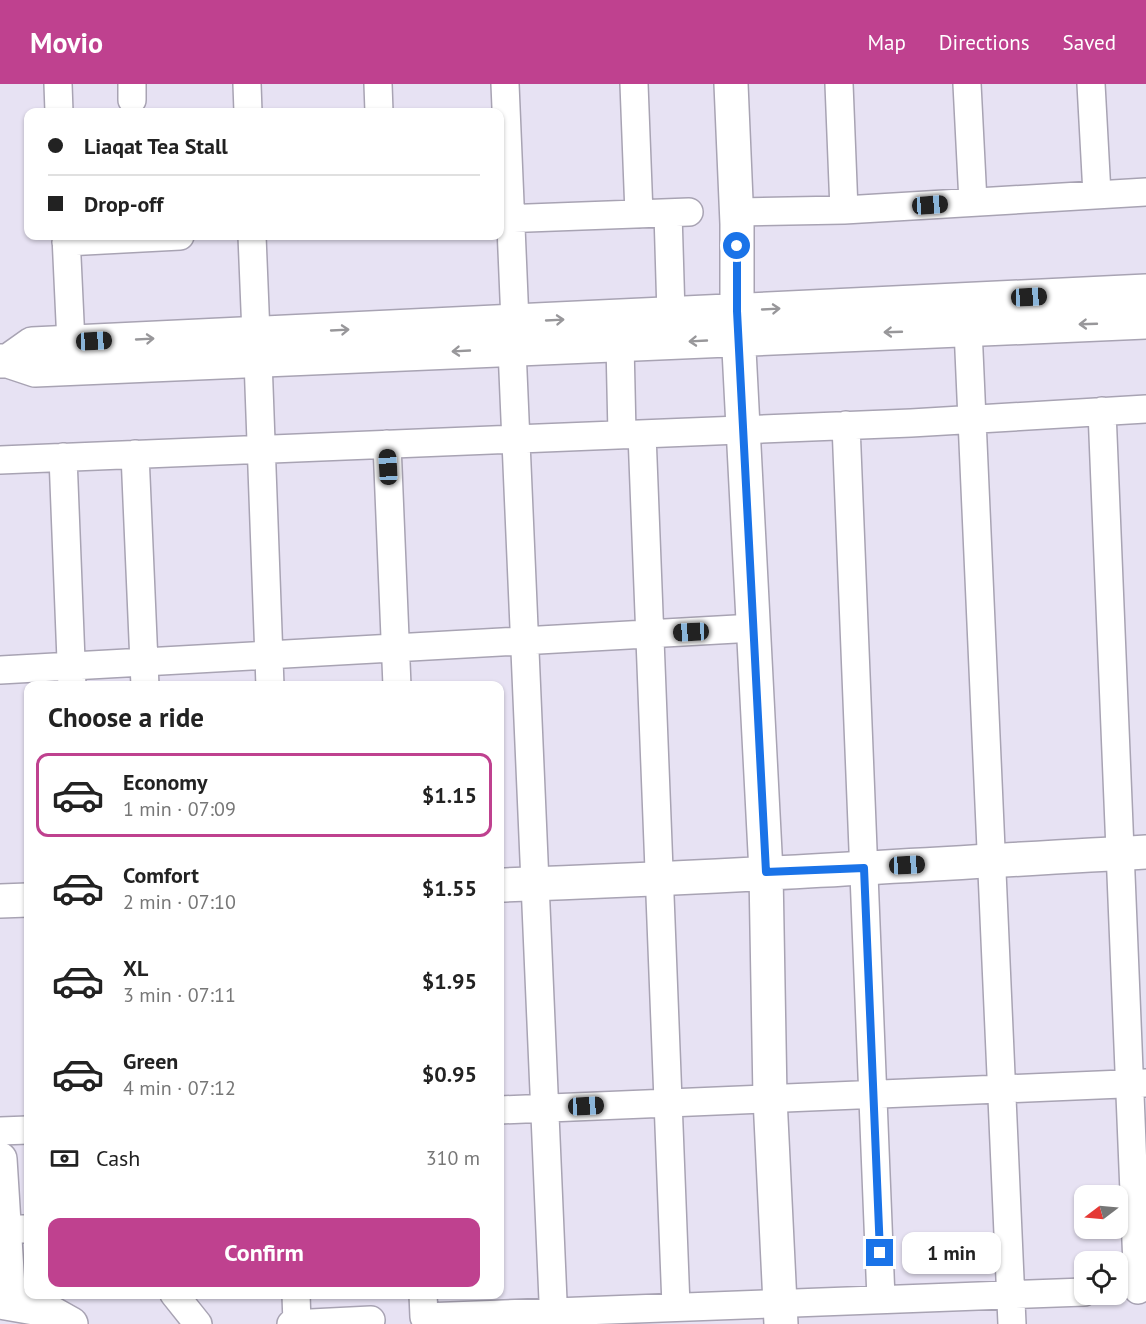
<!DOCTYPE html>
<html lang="en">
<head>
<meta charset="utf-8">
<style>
	:root { --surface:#fff; --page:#f2f2f2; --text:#222; --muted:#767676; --line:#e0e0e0; --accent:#bf418f }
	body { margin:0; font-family:"PT Sans",sans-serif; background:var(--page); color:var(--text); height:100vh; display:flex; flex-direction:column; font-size:22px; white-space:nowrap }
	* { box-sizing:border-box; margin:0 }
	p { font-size:20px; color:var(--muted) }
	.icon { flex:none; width:33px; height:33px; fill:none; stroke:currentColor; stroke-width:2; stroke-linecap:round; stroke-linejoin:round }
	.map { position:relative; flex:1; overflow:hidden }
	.panel { position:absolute; left:24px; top:597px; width:480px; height:618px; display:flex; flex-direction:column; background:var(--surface); border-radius:12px; box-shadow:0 2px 4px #0004 }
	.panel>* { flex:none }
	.banner { position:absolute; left:24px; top:24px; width:480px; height:132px; border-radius:12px; box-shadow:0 2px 4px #0004; display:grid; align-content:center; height:132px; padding:0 24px; background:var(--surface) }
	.needle { width:39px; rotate:254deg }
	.tools { position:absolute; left:1074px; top:1101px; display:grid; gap:12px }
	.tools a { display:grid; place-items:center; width:54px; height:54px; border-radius:12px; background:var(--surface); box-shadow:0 2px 4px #0004; font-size:30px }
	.end { position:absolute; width:27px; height:27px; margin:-14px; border:8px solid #1a73e8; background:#fff; box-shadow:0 0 0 3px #fff }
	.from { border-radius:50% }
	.bubble { position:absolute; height:42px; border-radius:12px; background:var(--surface); box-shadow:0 2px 4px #0004; font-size:20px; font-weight:700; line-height:42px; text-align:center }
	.car { position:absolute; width:18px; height:36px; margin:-18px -9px; border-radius:8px; box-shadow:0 0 4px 2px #0007; background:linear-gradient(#222 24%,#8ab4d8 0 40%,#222 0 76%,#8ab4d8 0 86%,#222 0) }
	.banner b { display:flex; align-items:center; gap:21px; height:57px; font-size:22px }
	.banner b+b { border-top:2px solid var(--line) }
	.banner i { width:15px; height:15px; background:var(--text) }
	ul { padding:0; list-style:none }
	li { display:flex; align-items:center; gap:18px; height:84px; margin:0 12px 9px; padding:0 12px; border:3px solid transparent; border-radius:12px }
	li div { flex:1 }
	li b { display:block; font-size:22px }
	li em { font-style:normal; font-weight:700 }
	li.current { border-color:var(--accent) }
	li>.icon { width:54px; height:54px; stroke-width:1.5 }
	h2 { padding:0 24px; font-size:27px; line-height:72px }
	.pay { display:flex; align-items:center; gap:15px; height:66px; padding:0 24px; font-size:22px }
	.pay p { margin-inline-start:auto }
	.button { display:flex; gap:12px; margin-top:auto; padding:12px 24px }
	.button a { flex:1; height:69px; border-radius:12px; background:var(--accent); color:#fff; font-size:24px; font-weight:700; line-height:69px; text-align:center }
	header { display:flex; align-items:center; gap:36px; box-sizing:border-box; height:84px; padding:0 30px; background:var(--accent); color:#fff }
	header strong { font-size:28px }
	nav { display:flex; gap:33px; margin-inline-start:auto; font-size:21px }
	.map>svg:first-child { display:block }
</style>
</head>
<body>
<header>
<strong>Movio</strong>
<nav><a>Map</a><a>Directions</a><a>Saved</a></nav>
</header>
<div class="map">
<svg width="1146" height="1240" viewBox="0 0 1146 1240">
	<rect width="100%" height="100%" fill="#e7e2f3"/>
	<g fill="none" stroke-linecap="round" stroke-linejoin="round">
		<g stroke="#a8a3b3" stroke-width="30">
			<path id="minor" d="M 58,0 L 59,28
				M 132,0 L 132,16
				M 247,0 L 248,28
				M 378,0 L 379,28
				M 505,0 L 515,238
				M 634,0 L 639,130
				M 839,0 L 844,126
				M 967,0 L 973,118
				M 1091,0 L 1097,110
				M 737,128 L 844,126 L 1146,108
				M 668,129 L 671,230
				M 500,135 L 689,128
				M 66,152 L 71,259
				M 252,152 L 256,250
				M 66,158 L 180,152
				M 968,245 L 1012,1240
				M 620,260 L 622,350
				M 512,265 L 554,1240
				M 258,276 L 270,602
				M 1102,327 L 1138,1206
				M 846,341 L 881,1215
				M 642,350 L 676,1222
				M 387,360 L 397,602
				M 135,370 L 145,602
				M 63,373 L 72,602
				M 0,376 L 911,339 L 1146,325
				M 0,586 L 754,544
				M 500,1026 L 1146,999
				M 0,1047 L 28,1046
				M 4,1145 L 28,1145
				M 174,1210 L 198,1240
				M 296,1210 L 297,1240
				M 423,1210 L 424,1233 L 1084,1208
				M 291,1240 L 371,1236"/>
		</g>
		<g stroke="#a8a3b3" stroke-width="36">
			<path id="tertiary" d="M 731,0 L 737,140 L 737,227 L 766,788 L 770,1014 L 781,1240
				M 0,277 L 8,277 L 35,286 L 1146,238
				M 8,277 L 32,260 L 1146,207
				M 500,801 C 715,794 930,780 1146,768
				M 0,817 L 28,816
				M 0,1075 L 9,1219
				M 0,1218 L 46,1226 L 71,1240"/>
		</g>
		<use href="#minor" stroke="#fff" stroke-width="27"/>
		<use href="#tertiary" stroke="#fff" stroke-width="33"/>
	</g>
	<defs><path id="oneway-shaft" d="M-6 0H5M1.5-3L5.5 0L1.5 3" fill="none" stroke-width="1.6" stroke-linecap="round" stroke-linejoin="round" transform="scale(1.5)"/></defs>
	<g stroke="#98979a">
		<use href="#oneway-shaft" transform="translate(771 225) rotate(-3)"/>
		<use href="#oneway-shaft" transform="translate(555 236) rotate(-3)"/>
		<use href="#oneway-shaft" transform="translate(1088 240) rotate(178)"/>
		<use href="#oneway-shaft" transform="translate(340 246) rotate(-3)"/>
		<use href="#oneway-shaft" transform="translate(893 248) rotate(178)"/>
		<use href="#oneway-shaft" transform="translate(145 255) rotate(-3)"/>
		<use href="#oneway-shaft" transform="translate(698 257) rotate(177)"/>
		<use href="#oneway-shaft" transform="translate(461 267) rotate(177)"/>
	</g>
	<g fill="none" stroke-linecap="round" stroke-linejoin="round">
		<path stroke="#1a73e8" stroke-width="8" d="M 737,162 L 737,227 L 766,788 L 864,784 L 880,1169"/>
	</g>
</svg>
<div class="tools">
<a><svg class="needle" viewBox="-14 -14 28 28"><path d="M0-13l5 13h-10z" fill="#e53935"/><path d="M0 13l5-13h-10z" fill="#767676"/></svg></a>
<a><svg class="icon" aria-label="locate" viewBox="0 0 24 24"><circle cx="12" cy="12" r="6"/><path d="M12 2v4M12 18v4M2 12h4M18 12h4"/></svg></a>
</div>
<i class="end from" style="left:737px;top:162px"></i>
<i class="end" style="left:880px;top:1169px"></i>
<div class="bubble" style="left:902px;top:1148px;width:99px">1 min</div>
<i class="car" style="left:930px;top:121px;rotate:86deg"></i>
<i class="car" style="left:1029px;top:213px;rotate:87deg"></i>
<i class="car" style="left:94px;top:257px;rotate:87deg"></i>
<i class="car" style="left:388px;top:383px;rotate:357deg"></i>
<i class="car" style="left:691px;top:548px;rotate:267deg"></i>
<i class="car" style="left:907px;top:781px;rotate:87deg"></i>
<i class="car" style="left:586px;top:1022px;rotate:87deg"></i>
<div class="banner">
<b><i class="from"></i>Liaqat Tea Stall</b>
<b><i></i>Drop-off</b>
</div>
<section class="panel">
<h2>Choose a ride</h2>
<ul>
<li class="current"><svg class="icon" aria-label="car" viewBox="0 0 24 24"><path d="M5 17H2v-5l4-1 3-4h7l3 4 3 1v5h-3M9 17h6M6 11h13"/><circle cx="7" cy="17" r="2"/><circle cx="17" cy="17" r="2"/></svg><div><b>Economy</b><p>1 min · 07:09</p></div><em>$1.15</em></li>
<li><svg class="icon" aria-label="car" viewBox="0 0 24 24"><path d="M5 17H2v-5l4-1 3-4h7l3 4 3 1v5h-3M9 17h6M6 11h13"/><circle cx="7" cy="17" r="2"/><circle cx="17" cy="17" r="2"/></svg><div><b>Comfort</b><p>2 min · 07:10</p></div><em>$1.55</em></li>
<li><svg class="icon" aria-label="car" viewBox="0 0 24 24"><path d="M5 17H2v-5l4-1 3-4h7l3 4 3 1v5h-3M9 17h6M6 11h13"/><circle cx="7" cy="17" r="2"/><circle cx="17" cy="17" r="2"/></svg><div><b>XL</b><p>3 min · 07:11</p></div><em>$1.95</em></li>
<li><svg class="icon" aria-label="car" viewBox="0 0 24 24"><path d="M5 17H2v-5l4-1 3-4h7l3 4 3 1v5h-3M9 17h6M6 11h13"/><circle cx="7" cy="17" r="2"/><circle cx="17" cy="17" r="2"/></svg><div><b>Green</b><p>4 min · 07:12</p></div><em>$0.95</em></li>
</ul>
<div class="pay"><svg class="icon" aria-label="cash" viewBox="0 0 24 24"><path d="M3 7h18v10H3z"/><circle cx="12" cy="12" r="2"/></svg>Cash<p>310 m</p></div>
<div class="button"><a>Confirm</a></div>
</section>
</div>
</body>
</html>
